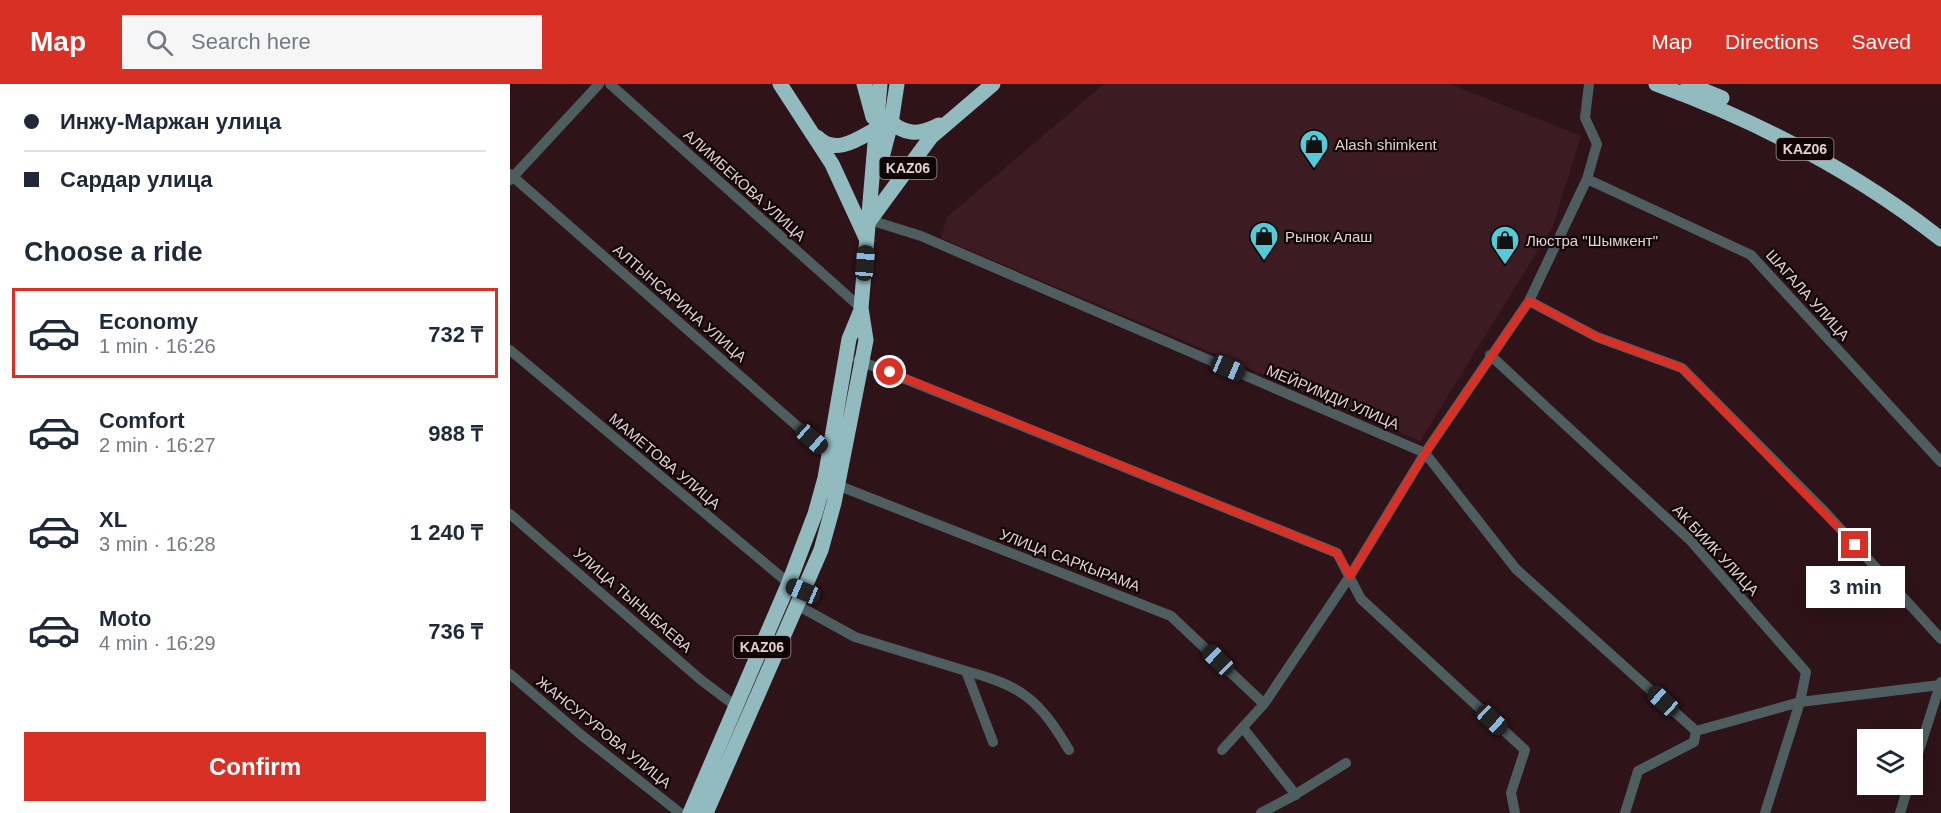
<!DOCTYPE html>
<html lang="en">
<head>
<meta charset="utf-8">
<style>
	:root { --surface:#fff; --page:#f6f6f7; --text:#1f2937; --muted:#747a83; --line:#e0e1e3; --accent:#d93025 }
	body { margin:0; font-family:Arial,sans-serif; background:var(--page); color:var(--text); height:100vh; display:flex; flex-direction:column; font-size:22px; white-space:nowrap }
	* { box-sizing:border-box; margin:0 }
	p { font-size:20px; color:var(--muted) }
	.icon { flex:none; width:33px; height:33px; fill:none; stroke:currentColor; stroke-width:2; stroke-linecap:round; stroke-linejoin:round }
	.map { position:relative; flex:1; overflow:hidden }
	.sheet { display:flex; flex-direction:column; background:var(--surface); width:510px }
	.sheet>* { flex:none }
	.top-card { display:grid; align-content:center; height:132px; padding:0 24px; background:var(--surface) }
	.fabs { position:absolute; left:1347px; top:645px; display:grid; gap:12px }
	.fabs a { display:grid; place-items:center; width:66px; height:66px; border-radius:0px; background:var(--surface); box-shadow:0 6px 24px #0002; font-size:30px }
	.end { position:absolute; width:27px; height:27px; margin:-14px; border:8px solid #d93025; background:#fff; box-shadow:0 0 0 3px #fff }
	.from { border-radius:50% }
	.bubble { position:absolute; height:42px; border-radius:0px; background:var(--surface); box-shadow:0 6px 24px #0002; font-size:20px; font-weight:800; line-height:42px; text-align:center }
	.car { position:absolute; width:18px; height:36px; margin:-18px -9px; border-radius:8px; box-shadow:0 0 4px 2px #0007; background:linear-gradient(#222 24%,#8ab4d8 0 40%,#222 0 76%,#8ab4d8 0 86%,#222 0) }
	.top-card b { display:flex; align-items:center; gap:21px; height:57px; font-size:22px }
	.top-card b+b { border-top:2px solid var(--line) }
	.top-card i { width:15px; height:15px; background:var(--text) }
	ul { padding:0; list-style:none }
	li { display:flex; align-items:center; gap:18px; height:90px; margin:0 12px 9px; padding:0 12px; border:3px solid transparent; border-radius:0px }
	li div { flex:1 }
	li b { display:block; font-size:22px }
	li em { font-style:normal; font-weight:800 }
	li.selected { border-color:var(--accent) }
	li>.icon { width:54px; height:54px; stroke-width:1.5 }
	h2 { padding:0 24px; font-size:27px; line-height:72px }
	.primary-button { display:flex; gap:12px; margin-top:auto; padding:12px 24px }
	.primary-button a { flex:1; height:69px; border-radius:0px; background:var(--accent); color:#fff; font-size:24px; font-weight:800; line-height:69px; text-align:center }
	header { display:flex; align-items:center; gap:36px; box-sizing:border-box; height:84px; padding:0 30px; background:var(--accent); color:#fff }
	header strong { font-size:28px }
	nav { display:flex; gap:33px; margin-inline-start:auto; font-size:21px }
	.search { width:420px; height:54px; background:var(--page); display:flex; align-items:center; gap:15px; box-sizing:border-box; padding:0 21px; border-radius:0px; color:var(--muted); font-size:22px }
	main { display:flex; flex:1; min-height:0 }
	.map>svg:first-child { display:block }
</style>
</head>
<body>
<header>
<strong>Map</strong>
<div class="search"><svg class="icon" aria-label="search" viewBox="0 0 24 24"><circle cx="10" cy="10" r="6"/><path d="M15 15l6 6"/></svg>Search here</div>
<nav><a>Map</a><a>Directions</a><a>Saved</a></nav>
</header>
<main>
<section class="sheet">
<div class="top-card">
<b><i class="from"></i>Инжу-Маржан улица</b>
<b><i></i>Сардар улица</b>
</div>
<h2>Choose a ride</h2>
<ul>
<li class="selected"><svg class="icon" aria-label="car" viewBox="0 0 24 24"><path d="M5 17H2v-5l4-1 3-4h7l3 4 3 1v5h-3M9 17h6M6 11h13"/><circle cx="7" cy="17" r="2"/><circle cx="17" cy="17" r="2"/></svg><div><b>Economy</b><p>1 min · 16:26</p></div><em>732 ₸</em></li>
<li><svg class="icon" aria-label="car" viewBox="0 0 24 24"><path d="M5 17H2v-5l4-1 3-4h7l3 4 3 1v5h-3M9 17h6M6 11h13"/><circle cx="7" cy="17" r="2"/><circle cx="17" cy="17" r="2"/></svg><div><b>Comfort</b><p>2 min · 16:27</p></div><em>988 ₸</em></li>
<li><svg class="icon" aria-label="car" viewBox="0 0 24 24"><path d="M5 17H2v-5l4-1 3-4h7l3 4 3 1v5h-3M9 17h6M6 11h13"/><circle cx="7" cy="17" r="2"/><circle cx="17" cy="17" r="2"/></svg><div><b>XL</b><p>3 min · 16:28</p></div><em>1 240 ₸</em></li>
<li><svg class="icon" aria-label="car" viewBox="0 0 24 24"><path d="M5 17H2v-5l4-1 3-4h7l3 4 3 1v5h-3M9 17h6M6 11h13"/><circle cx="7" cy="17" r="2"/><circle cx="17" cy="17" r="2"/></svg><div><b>Moto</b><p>4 min · 16:29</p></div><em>736 ₸</em></li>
</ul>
<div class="primary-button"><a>Confirm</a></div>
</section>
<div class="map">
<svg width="1431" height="729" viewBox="0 0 1431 729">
	<rect width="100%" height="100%" fill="#2e1319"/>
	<path fill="#3c1c22" d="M 594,0 L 940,0 L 1071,52 L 1043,142 L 910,357 L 431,154 L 437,133 Z"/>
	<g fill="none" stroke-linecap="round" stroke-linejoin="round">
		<path stroke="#4e5e60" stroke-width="10" d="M 100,0 L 351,224
			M 0,90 L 319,370
			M 1077,95 L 1241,171 L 1431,378
			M 0,96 L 89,0
			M 360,136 L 411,152 L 915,369 L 1006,485 L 1186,647
			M 1019,217 L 1087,253 L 1172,284 L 1316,429 L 1431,555
			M 0,266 L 282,502
			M 980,271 L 1180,456 L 1296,588 L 1290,618 L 1255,729
			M 348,276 L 827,469 L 851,515 L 1015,666 L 1001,709 L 1005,729
			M 327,401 L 661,532 L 754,620
			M 0,430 L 191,596 L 227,623
			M 287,521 L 345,553 L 456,587
			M 0,590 L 70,650 L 170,729
			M 733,644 L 786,711
			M 483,658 L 456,587 C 513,602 529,616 559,666
			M 712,666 L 754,620 L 840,492 L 915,369 L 1019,217 L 1077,95 L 1087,60 L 1075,34 L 1079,0
			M 1402,688 L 1431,598
			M 751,729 L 783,712 L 836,679
			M 1115,729 L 1128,687 L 1184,658 L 1186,647 L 1290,618 L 1430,601
			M 1390,729 L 1399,700"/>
		<path stroke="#92bbc0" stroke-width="15" d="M 270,0 L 322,80 L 357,156
			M 354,0 L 363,33
			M 1146,0 C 1250,38 1344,87 1431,155
			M 1178,0 L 1212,14
			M 376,34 C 394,51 408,52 429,41
			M 307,53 C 325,72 348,55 366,45
			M 371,77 L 381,39 L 387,0
			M 360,136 L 421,53 L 483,0
			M 180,729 L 278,501 L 305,430 L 315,394 L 339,255 L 351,226
			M 196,729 L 311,466 L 324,419 L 356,256 L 351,224 L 370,0"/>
	</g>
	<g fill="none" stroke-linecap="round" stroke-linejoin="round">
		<path stroke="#d93025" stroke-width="8" d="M 380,288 L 827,469 L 840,492 L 915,369 L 1019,217 L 1087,253 L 1172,284 L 1345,461"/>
	</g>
	<defs>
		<g id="shop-pin" transform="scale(1.5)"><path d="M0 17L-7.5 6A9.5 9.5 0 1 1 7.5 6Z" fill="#52cbd9" stroke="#0e0406"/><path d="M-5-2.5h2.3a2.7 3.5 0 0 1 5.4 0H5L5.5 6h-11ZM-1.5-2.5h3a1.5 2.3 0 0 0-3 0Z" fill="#111"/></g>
	</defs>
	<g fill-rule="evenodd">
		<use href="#shop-pin" x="804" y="60"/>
		<use href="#shop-pin" x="754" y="152"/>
		<use href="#shop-pin" x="995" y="156"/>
	</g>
	<g text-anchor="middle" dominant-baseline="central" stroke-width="4.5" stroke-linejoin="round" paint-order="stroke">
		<g fill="#0e0406" stroke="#a39395" stroke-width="1.5">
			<rect x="1266.5" y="54" width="57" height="22" rx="4.5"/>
			<rect x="369.5" y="73" width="57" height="22" rx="4.5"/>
			<rect x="223.5" y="552" width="57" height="22" rx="4.5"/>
		</g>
		<g font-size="14" font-weight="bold" fill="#e3d0d2">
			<text x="1295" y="65">KАZ06</text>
			<text x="398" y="84">KАZ06</text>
			<text x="252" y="563">KАZ06</text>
		</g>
		<g font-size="15" fill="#e3d0d2" stroke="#0e0406" text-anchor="start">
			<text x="825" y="60">Alash shimkent</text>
			<text x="775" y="152">Рынок Алаш</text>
			<text x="1016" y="156">Люстра "Шымкент"</text>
		</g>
		<g font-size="15" fill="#e3d0d2" stroke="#0e0406">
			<text transform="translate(235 101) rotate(42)">АЛИМБЕКОВА УЛИЦА</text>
			<text transform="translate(1298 211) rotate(48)">ШАГАЛА УЛИЦА</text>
			<text transform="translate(170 219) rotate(41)">АЛТЫНСАРИНА УЛИЦА</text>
			<text transform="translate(823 313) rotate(23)">МЕЙРИМДИ УЛИЦА</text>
			<text transform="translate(155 377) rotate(40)">МАМЕТОВА УЛИЦА</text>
			<text transform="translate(1206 466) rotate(47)">АК БИИК УЛИЦА</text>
			<text transform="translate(560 476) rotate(21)">УЛИЦА САРКЫРАМА</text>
			<text transform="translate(123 516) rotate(41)">УЛИЦА ТЫНЫБАЕВА</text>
			<text transform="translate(94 648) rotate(39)">ЖАНСУГУРОВА УЛИЦА</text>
		</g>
	</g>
</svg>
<div class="fabs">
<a><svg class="icon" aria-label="layers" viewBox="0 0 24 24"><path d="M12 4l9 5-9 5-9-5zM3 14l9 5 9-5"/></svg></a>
</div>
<i class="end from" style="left:380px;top:288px"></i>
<i class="end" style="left:1345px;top:461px"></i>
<div class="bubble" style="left:1296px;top:482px;width:99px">3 min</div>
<i class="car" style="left:355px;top:179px;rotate:5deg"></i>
<i class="car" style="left:718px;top:284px;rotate:113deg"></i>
<i class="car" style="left:302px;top:355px;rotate:131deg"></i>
<i class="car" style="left:293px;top:507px;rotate:293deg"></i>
<i class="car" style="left:708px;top:576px;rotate:314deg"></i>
<i class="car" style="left:1153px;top:617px;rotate:312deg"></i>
<i class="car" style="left:982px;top:636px;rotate:133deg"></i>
</div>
</main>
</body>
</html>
